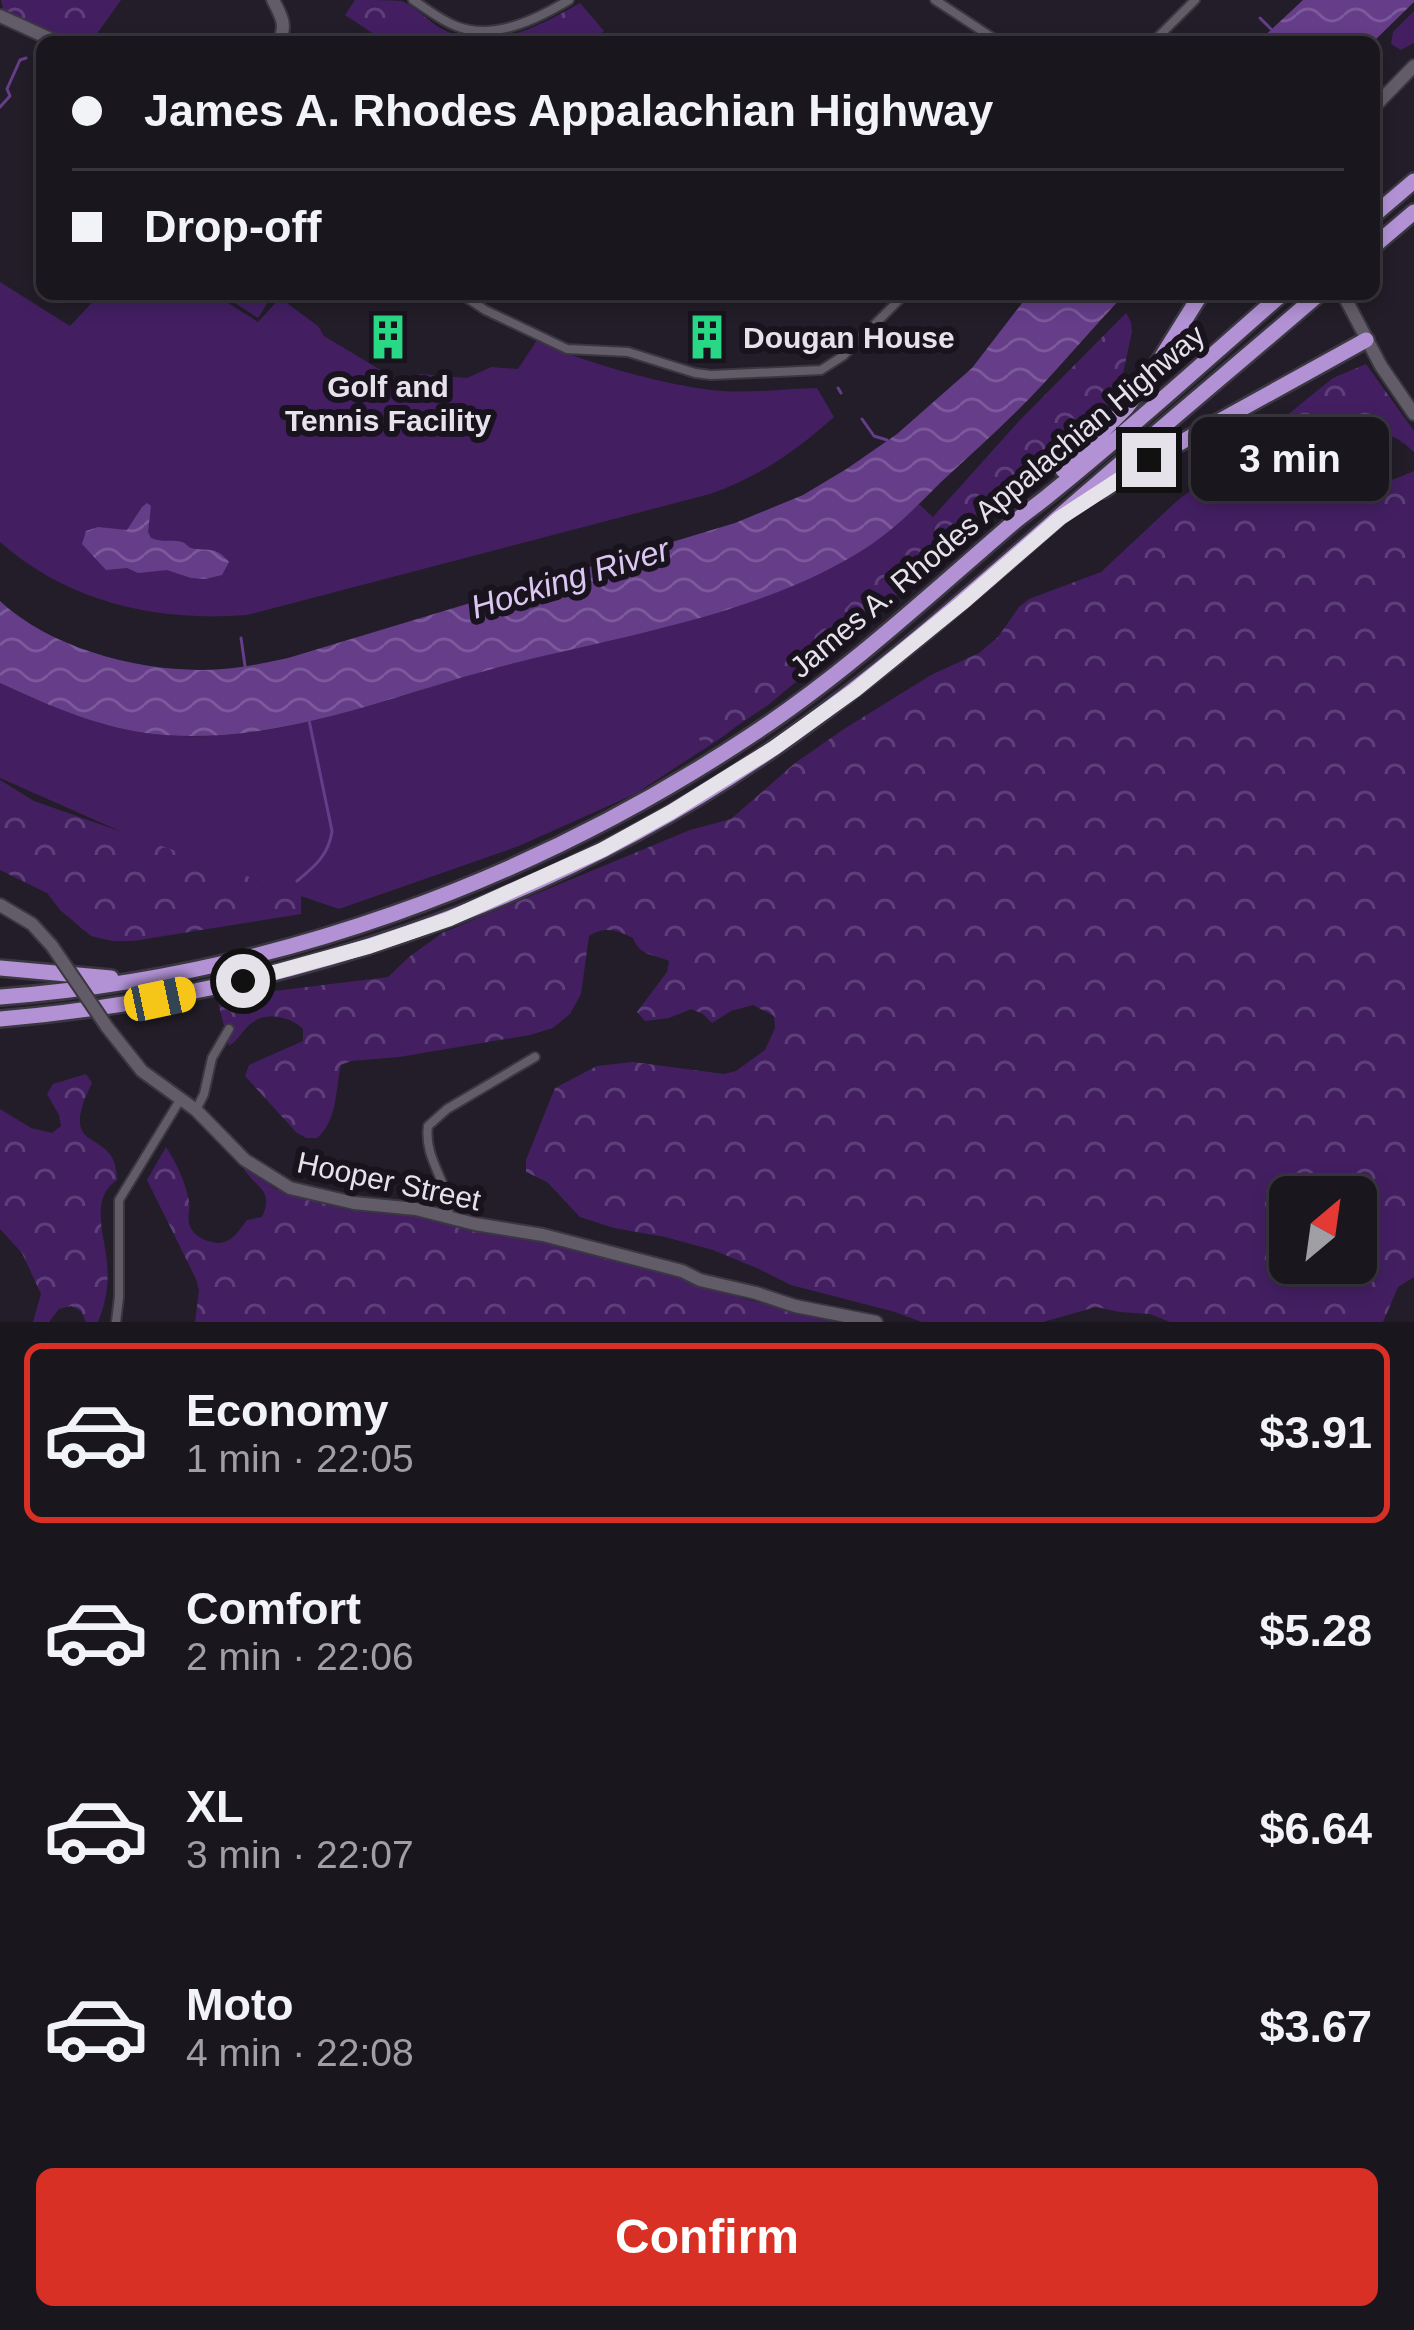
<!DOCTYPE html>
<html lang="en">
<head>
<meta charset="utf-8">
<style>
	:root { --surface:#1a161e; --page:#27232b; --text:#f1f3f6; --muted:#9f9fa4; --line:#38353c; --accent:#d93025 }
	body { margin:0; font-family:Helvetica,sans-serif; background:var(--page); color:var(--text); height:100vh; display:flex; flex-direction:column; font-size:45px; white-space:nowrap }
	* { box-sizing:border-box; margin:0 }
	p { font-size:39px; color:var(--muted) }
	.icon { flex:none; width:66px; height:66px; fill:none; stroke:currentColor; stroke-width:2; stroke-linecap:round; stroke-linejoin:round }
	.map { position:relative; height:1322px; overflow:hidden }
	.sheet { display:flex; flex-direction:column; background:var(--surface); flex:1 }
	.sheet>* { flex:none }
	.hud { position:absolute; left:36px; top:36px; width:1344px; height:264px; border-radius:18px; box-shadow:0 6px 18px #0003,0 0 0 3px var(--line); display:grid; align-content:center; height:264px; padding:0 36px; background:var(--surface) }
	.needle { width:78px; rotate:29deg }
	.buttons { position:absolute; left:1269px; top:1176px; display:grid; gap:24px }
	.buttons a { display:grid; place-items:center; width:108px; height:108px; border-radius:18px; background:var(--surface); box-shadow:0 6px 18px #0003,0 0 0 3px var(--line); font-size:60px }
	.end { position:absolute; width:54px; height:54px; margin:-27px; border:15px solid #e6e2ea; background:#111; box-shadow:0 0 0 6px #111 }
	.from { border-radius:50% }
	.bubble { position:absolute; height:84px; border-radius:18px; background:var(--surface); box-shadow:0 6px 18px #0003,0 0 0 3px var(--line); font-size:39px; font-weight:700; line-height:84px; text-align:center }
	.car { position:absolute; width:36px; height:72px; margin:-36px -18px; border-radius:15px; box-shadow:0 0 9px 3px #0007; background:linear-gradient(#f5c518 24%,#345 0 40%,#f5c518 0 76%,#345 0 86%,#f5c518 0) }
	.hud b { display:flex; align-items:center; gap:42px; height:114px; font-size:45px }
	.hud b+b { border-top:3px solid var(--line) }
	.hud i { width:30px; height:30px; background:var(--text) }
	ul { padding:21px 0 0; list-style:none }
	li { display:flex; align-items:center; gap:36px; height:180px; margin:0 24px 18px; padding:0 12px; border:6px solid transparent; border-radius:18px }
	li div { flex:1 }
	li b { display:block; font-size:45px }
	li em { font-style:normal; font-weight:700 }
	li.current { border-color:var(--accent) }
	li>.icon { width:108px; height:108px; stroke-width:1.5 }
	.primary-button { display:flex; gap:24px; margin-top:auto; padding:24px 36px }
	.primary-button a { flex:1; height:138px; border-radius:18px; background:var(--accent); color:#fff; font-size:48px; font-weight:700; line-height:138px; text-align:center }
	.map>svg:first-child { display:block }
</style>
</head>
<body>
<div class="map">
<svg width="1414" height="1322" viewBox="0 0 1414 1322">
	<defs>
		<pattern id="forest-crowns" width="20" height="18" patternUnits="userSpaceOnUse" patternTransform="scale(3)"><rect width="20" height="18" fill="#431f62"/><path d="M2 6a3 3 0 1 1 6 0M12 15a3 3 0 1 1 6 0" fill="none" stroke="#5e3f79"/></pattern>
		<pattern id="water-waves" width="16" height="10" patternUnits="userSpaceOnUse" patternTransform="scale(3)"><rect width="16" height="10" fill="#653d89"/><path d="M0 5q4-4 8 0t8 0" fill="none" stroke="#7b599a"/></pattern>
	</defs>
	<rect width="100%" height="100%" fill="#221d28"/>
	<path fill="#431f62" d="M 0,282 L 70,326 L 100,294 L 214,294 L 258,322 L 280,298 L 318,326 L 324,336 L 399,381 L 421,374 L 467,378 L 491,367 L 518,369 L 537,340 C 579,362 672,387 721,391 C 752,393 785,389 817,388 L 834,417 C 797,450 758,478 710,494 L 247,615 C 157,622 69,603 0,542 Z
		M 919,504 L 933,517 L 820,660 L 724,736 L 635,794 L 519,846 L 339,909 L 158,848 L 0,778 L 0,683 C 52,707 106,731 164,735 C 287,745 401,691 518,662 C 638,632 763,610 870,545 C 888,534 903,517 919,504 Z"/>
	<path fill="url(#forest-crowns)" fill-rule="evenodd" d="M 1,0 L 121,0 L 91,42 C 61,39 28,27 3,10 Z
		M 355,0 C 369,0 389,0 402,1 C 418,8 431,25 448,32 C 494,52 541,25 580,3 L 604,31 L 589,42 L 386,42 L 345,15 Z
		M 1414,11 L 1414,43 L 1401,50 L 1391,44 L 1393,32 Z
		M 221,294 L 273,294 L 258,318 Z
		M 1126,313 L 1131,322 L 1132,332 L 1121,382 L 1107,409 L 1091,423 L 1042,451 L 1013,483 L 988,504 L 954,545 L 921,572 L 872,619 L 768,705 L 705,747 L 699,739 L 700,723 L 798,650 L 839,615 L 914,538 L 1021,419 Z
		M 1366,364 L 1414,431 L 1414,452 C 1406,445 1399,438 1389,436 C 1363,432 1321,449 1321,478 C 1352,502 1381,484 1414,471 L 1414,1277 L 1398,1287 L 1383,1322 L 1170,1322 L 1150,1314 L 1120,1312 L 1096,1307 L 1043,1322 L 922,1322 L 895,1312 L 791,1285 L 759,1269 L 713,1250 L 665,1237 L 614,1228 L 580,1217 L 547,1182 L 526,1172 L 526,1160 L 555,1088 L 597,1066 L 633,1062 L 724,1074 L 736,1071 L 765,1050 L 775,1028 L 774,1016 L 753,1005 L 731,1011 L 712,1023 L 703,1014 L 691,1009 L 669,1018 L 645,1021 L 637,1012 L 667,972 L 669,961 C 653,954 640,956 633,938 C 617,930 604,926 589,936 L 581,994 L 570,1014 L 553,1028 L 530,1035 L 399,1057 L 351,1061 L 341,1065 C 335,1090 338,1120 317,1138 L 306,1138 L 296,1132 L 245,1076 L 249,1065 L 303,1041 L 303,1029 C 290,1016 264,1011 249,1025 C 241,1033 238,1040 229,1046 L 217,998 L 388,977 L 409,957 L 442,933 L 690,830 L 731,819 L 795,763 L 844,729 L 931,675 L 979,653 L 998,637 L 1019,607 L 1029,599 L 1101,572 L 1178,500 L 1218,471 L 1333,378 ZM 1290,1197 L 1356,1197 L 1356,1263 L 1290,1263 Z
		M 0,780 L 34,801 L 301,895 L 301,914 L 133,941 L 112,941 L 91,936 L 60,910 L 47,893 L 0,870 Z
		M 86,1074 L 92,1083 C 54,1160 117,1123 117,1180 C 89,1198 105,1236 107,1263 C 109,1283 106,1303 98,1322 L 86,1322 L 81,1311 L 71,1306 L 59,1309 L 49,1322 L 33,1322 L 41,1294 L 22,1253 L 0,1229 L 0,1109 L 31,1128 L 52,1133 L 61,1126 L 59,1115 L 47,1094 L 53,1084 Z
		M 166,1147 C 177,1164 185,1181 189,1201 C 191,1212 185,1220 192,1230 C 195,1235 202,1239 208,1241 C 228,1248 236,1235 247,1220 L 262,1217 C 276,1187 252,1188 240,1162 L 275,1189 L 361,1212 L 418,1214 L 468,1229 L 579,1247 L 664,1271 L 748,1300 L 846,1322 L 195,1322 L 199,1290 L 196,1279 L 147,1180 Z"/>
	<path fill="url(#water-waves)" d="M 1303,0 L 1414,0 L 1414,2 L 1373,42 L 1258,42 Z
		M 1029,294 L 1125,294 C 1097,323 1072,353 1045,382 C 1012,418 976,450 940,483 C 919,504 897,527 872,544 C 770,612 636,633 519,662 C 401,691 289,744 164,735 C 106,731 52,707 0,683 L 0,601 C 53,651 151,675 223,669 C 244,668 267,662 288,658 L 735,523 L 803,495 L 848,468 L 897,434 L 972,368 Z
		M 147,503 L 151,506 L 148,532 L 151,538 C 163,543 171,539 182,542 C 186,543 188,547 191,548 C 208,552 215,545 229,562 L 222,575 L 205,579 L 191,578 L 167,570 L 138,573 L 127,568 L 106,570 L 82,544 L 86,531 L 98,527 L 127,530 L 142,507 Z"/>
	<g fill="none" stroke-linecap="round" stroke-linejoin="round">
		<path stroke="#653d89" stroke-width="3" d="M 1260,18 L 1271,29
			M 0,107 L 10,96 L 7,89 L 20,60 L 26,58
			M 838,388 L 841,393
			M 862,419 L 874,436 L 887,440
			M 241,638 L 245,666
			M 297,881 C 314,867 329,855 332,831 L 309,720"/>
		<g stroke="#3b3741" stroke-width="12">
			<path id="street" d="M 413,0 C 427,9 440,20 456,26 C 494,41 537,19 569,0
				M 935,0 L 999,42
				M 1153,42 L 1195,0
				M 461,294 L 485,310 L 567,349 L 628,352 L 695,373 L 711,375 L 821,370 L 843,356 L 905,294
				M 196,1110 L 204,1094 L 212,1058 L 229,1029
				M 448,1216 C 453,1186 423,1161 428,1126 L 447,1109 L 535,1057
				M 116,1322 L 119,1297 L 119,1200 L 180,1100"/>
		</g>
		<g stroke="#3b3741" stroke-width="16">
			<path id="secondary" d="M 273,0 C 281,15 288,27 278,42
				M 0,16 L 57,42
				M 1374,107 L 1414,66
				M 1343,294 L 1381,366 L 1414,414
				M 0,905 L 32,924 L 52,946
				M 107,1027 L 142,1071 L 196,1110 L 245,1160 L 290,1188 L 354,1203 L 416,1209 L 475,1224 L 543,1235 L 682,1271 L 700,1280 L 756,1293 L 795,1306 L 876,1322"/>
		</g>
		<g stroke="#3b3741" stroke-width="20">
			<path id="highway" d="M 1374,215 L 1414,181
				M 1374,246 L 1414,212
				M 1063,470 L 1126,408 L 1148,379 L 1201,294
				M 1103,490 L 1149,460 L 1366,340
				M 0,968 L 111,978
				M 0,997 C 269,977 529,883 753,734 C 847,672 928,596 1013,523 C 1025,513 1037,505 1049,495 C 1129,431 1205,361 1282,294
				M 0,1019 C 276,995 548,906 777,746 C 886,670 985,581 1085,494 C 1162,427 1241,361 1319,294"/>
		</g>
		<use href="#street" stroke="#625c69" stroke-width="8"/>
		<use href="#secondary" stroke="#625c69" stroke-width="12"/>
		<use href="#highway" stroke="#b292d5" stroke-width="15"/>
		<g stroke="#3b3741" stroke-width="16" stroke-linecap="butt">
			<path id="secondary-bridge" d="M 52,946 L 107,1027"/>
		</g>
		<use href="#secondary-bridge" stroke="#625c69" stroke-width="12"/>
	</g>
	<g fill="none" stroke-linecap="round" stroke-linejoin="round">
		<path stroke="#e6e2ea" stroke-width="15" d="M 243,981 L 370,946 L 449,919 L 602,850 L 671,812 L 774,748 L 855,690 L 962,603 L 1060,518 L 1149,460"/>
	</g>
	<defs>
		<g id="building-bare" transform="scale(3.6)"><path d="M-4-6H4V6H1V3H-1V6H-4ZM-2.5-4.3h1.7v1.8h-1.7ZM.8-4.3h1.7v1.8H.8ZM-2.5-1h1.7V.8h-1.7ZM.8-1h1.7V.8H.8Z" fill="#28d885" stroke="#19131e" stroke-width="2.5" paint-order="stroke"/></g>
	</defs>
	<g fill-rule="evenodd">
		<use href="#building-bare" x="388" y="337"/>
		<use href="#building-bare" x="707" y="337"/>
	</g>
	<g text-anchor="middle" dominant-baseline="central" stroke-width="12" stroke-linejoin="round" paint-order="stroke">
		<g font-size="30" font-weight="bold" fill="#e6e2ea" stroke="#19131e" text-anchor="start">
			<text x="743" y="337">Dougan House</text>
			<text x="388" y="386" text-anchor="middle">Golf and<tspan x="388" dy="34">Tennis Facility</tspan></text>
		</g>
		<g font-size="30" fill="#e6e2ea" stroke="#19131e">
			<text transform="translate(997 501) rotate(-40)">James A. Rhodes Appalachian Highway</text>
			<text transform="translate(389 1181) rotate(12)">Hooper Street</text>
		</g>
		<g font-size="33" font-style="italic" fill="#dbc7f2" stroke="#19131e">
			<text transform="translate(570 578) rotate(-17)">Hocking River</text>
		</g>
	</g>
</svg>
<div class="buttons">
<a><svg class="needle" viewBox="-14 -14 28 28"><path d="M0-13l5 13h-10z" fill="#e53935"/><path d="M0 13l5-13h-10z" fill="#9f9fa4"/></svg></a>
</div>
<i class="end from" style="left:243px;top:981px"></i>
<i class="end" style="left:1149px;top:460px"></i>
<div class="bubble" style="left:1191px;top:417px;width:198px">3 min</div>
<i class="car" style="left:160px;top:999px;rotate:78deg"></i>
<div class="hud">
<b><i class="from"></i>James A. Rhodes Appalachian Highway</b>
<b><i></i>Drop-off</b>
</div>
</div>
<section class="sheet">
<ul>
<li class="current"><svg class="icon" aria-label="car" viewBox="0 0 24 24"><path d="M5 17H2v-5l4-1 3-4h7l3 4 3 1v5h-3M9 17h6M6 11h13"/><circle cx="7" cy="17" r="2"/><circle cx="17" cy="17" r="2"/></svg><div><b>Economy</b><p>1 min · 22:05</p></div><em>$3.91</em></li>
<li><svg class="icon" aria-label="car" viewBox="0 0 24 24"><path d="M5 17H2v-5l4-1 3-4h7l3 4 3 1v5h-3M9 17h6M6 11h13"/><circle cx="7" cy="17" r="2"/><circle cx="17" cy="17" r="2"/></svg><div><b>Comfort</b><p>2 min · 22:06</p></div><em>$5.28</em></li>
<li><svg class="icon" aria-label="car" viewBox="0 0 24 24"><path d="M5 17H2v-5l4-1 3-4h7l3 4 3 1v5h-3M9 17h6M6 11h13"/><circle cx="7" cy="17" r="2"/><circle cx="17" cy="17" r="2"/></svg><div><b>XL</b><p>3 min · 22:07</p></div><em>$6.64</em></li>
<li><svg class="icon" aria-label="car" viewBox="0 0 24 24"><path d="M5 17H2v-5l4-1 3-4h7l3 4 3 1v5h-3M9 17h6M6 11h13"/><circle cx="7" cy="17" r="2"/><circle cx="17" cy="17" r="2"/></svg><div><b>Moto</b><p>4 min · 22:08</p></div><em>$3.67</em></li>
</ul>
<div class="primary-button"><a>Confirm</a></div>
</section>
</body>
</html>
